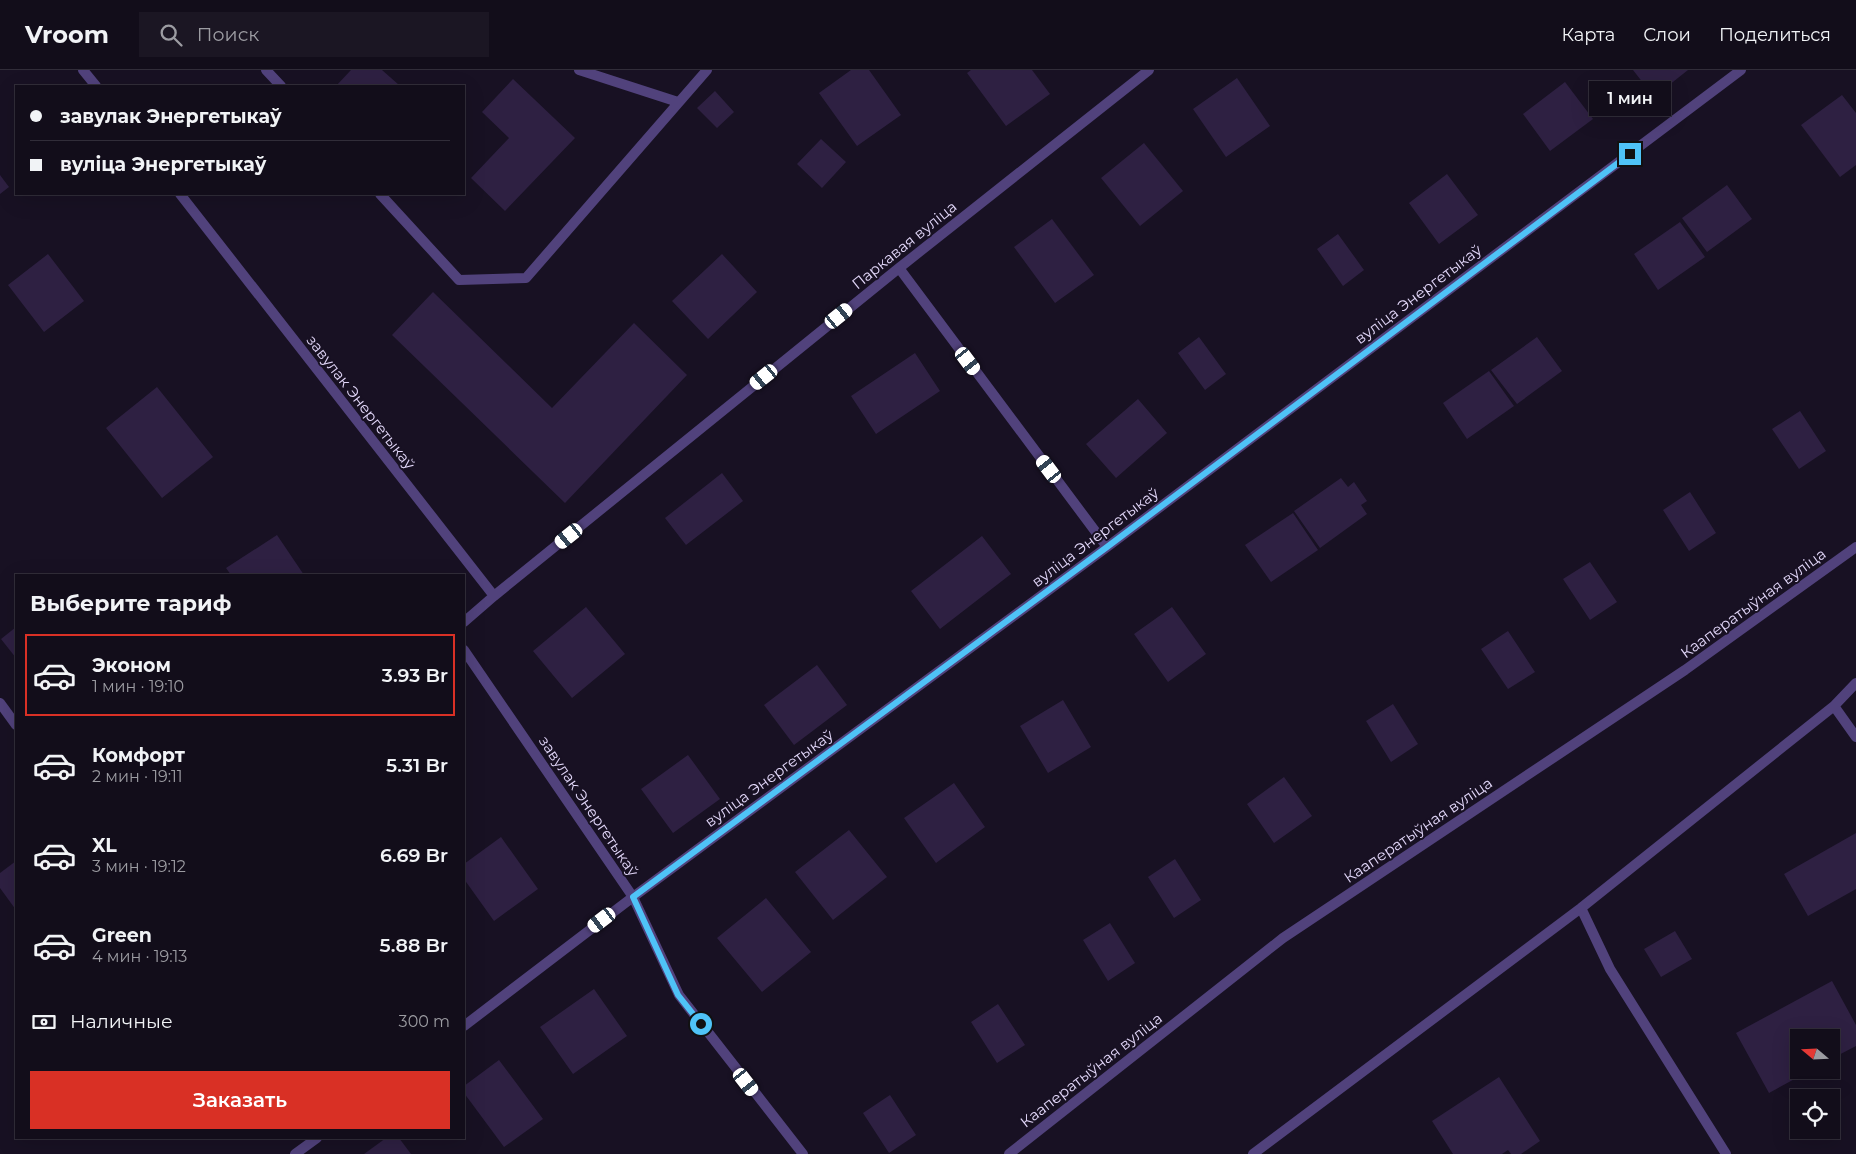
<!DOCTYPE html>
<html lang="ru">
<head>
<meta charset="utf-8">
<style>
	:root { --surface:#120d1a; --page:#1b1623; --text:#f1f3f6; --muted:#9c9ca2; --line:#312d39; --accent:#d93025 }
	body { margin:0; font-family:Montserrat,sans-serif; background:var(--page); color:var(--text); height:100vh; display:flex; flex-direction:column; font-size:19px; white-space:nowrap }
	* { box-sizing:border-box; margin:0 }
	p { font-size:16px; color:var(--muted) }
	.icon { flex:none; width:28px; height:28px; fill:none; stroke:currentColor; stroke-width:2; stroke-linecap:round; stroke-linejoin:round }
	.map { position:relative; flex:1; overflow:hidden }
	.drawer { position:absolute; left:15px; top:504px; width:450px; height:565px; display:flex; flex-direction:column; background:var(--surface); border-radius:0px; box-shadow:0 5px 20px #0002,0 0 0 1px var(--line) }
	.drawer>* { flex:none }
	.hud { position:absolute; left:15px; top:15px; width:450px; height:110px; border-radius:0px; box-shadow:0 5px 20px #0002,0 0 0 1px var(--line); display:grid; align-content:center; height:110px; padding:0 15px; background:var(--surface) }
	.needle { width:32px; rotate:289deg }
	.tools { position:absolute; left:1790px; top:959px; display:grid; gap:10px }
	.tools a { display:grid; place-items:center; width:50px; height:50px; border-radius:0px; background:var(--surface); box-shadow:0 5px 20px #0002,0 0 0 1px var(--line); font-size:25px }
	.end { position:absolute; width:22px; height:22px; margin:-11px; border:6px solid #4fc3f7; background:#111; box-shadow:0 0 0 2px #111 }
	.from { border-radius:50% }
	.bubble { position:absolute; height:35px; border-radius:0px; background:var(--surface); box-shadow:0 5px 20px #0002,0 0 0 1px var(--line); font-size:16px; font-weight:600; line-height:35px; text-align:center }
	.car { position:absolute; width:15px; height:30px; margin:-15px -8px; border-radius:6px; box-shadow:0 0 4px 1px #0007; background:linear-gradient(#fff 24%,#345 0 40%,#fff 0 76%,#345 0 86%,#fff 0) }
	.hud b { display:flex; align-items:center; gap:18px; height:48px; font-size:19px }
	.hud b+b { border-top:1px solid var(--line) }
	.hud i { width:12px; height:12px; background:var(--text) }
	ul { padding:0; list-style:none }
	li { display:flex; align-items:center; gap:15px; height:82px; margin:0 10px 8px; padding:0 5px; border:2px solid transparent; border-radius:0px }
	li div { flex:1 }
	li b { display:block; font-size:19px }
	li em { font-style:normal; font-weight:600 }
	li.selected { border-color:var(--accent) }
	li>.icon { width:45px; height:45px; stroke-width:1.5 }
	h2 { padding:0 15px; font-size:22px; line-height:60px }
	.pay { display:flex; align-items:center; gap:12px; height:55px; padding:0 15px; font-size:19px }
	.pay p { margin-inline-start:auto }
	.primary-button { display:flex; gap:10px; margin-top:auto; padding:10px 15px }
	.primary-button a { flex:1; height:58px; border-radius:0px; background:var(--accent); color:#fff; font-size:20px; font-weight:600; line-height:58px; text-align:center }
	header { display:flex; align-items:center; gap:30px; box-sizing:border-box; height:70px; padding:0 25px; background:var(--surface); border-bottom:1px solid var(--line) }
	header strong { font-size:24px }
	nav { display:flex; gap:28px; margin-inline-start:auto; font-size:18px }
	.search { width:350px; height:45px; background:var(--page); display:flex; align-items:center; gap:12px; box-sizing:border-box; padding:0 18px; border-radius:0px; color:var(--muted); font-size:19px }
	.map>svg:first-child { display:block }
</style>
</head>
<body>
<header>
<strong>Vroom</strong>
<div class="search"><svg class="icon" aria-label="search" viewBox="0 0 24 24"><circle cx="10" cy="10" r="6"/><path d="M15 15l6 6"/></svg>Поиск</div>
<nav><a>Карта</a><a>Слои</a><a>Поделиться</a></nav>
</header>
<div class="map">
<svg width="1856" height="1084" viewBox="0 0 1856 1084">
	<rect width="100%" height="100%" fill="#181123"/>
	<path fill="#2e2042" d="M 351,0 L 382,0 L 399,15 L 336,16 Z
		M 851,0 L 869,0 L 901,45 L 857,76 L 819,23 Z
		M 971,0 L 1032,0 L 1050,24 L 1006,56 L 967,3 Z
		M 1633,0 L 1688,0 L 1654,27 Z
		M 1237,8 L 1270,56 L 1226,87 L 1193,39 Z
		M 513,9 L 575,68 L 505,141 L 471,108 L 509,68 L 482,42 Z
		M 1565,12 L 1593,49 L 1550,81 L 1523,44 Z
		M 715,21 L 734,42 L 717,58 L 697,38 Z
		M 1842,25 L 1856,43 L 1856,95 L 1840,107 L 1801,55 Z
		M 821,69 L 846,92 L 822,118 L 797,94 Z
		M 1144,73 L 1183,121 L 1140,156 L 1101,108 Z
		M 1447,104 L 1478,145 L 1439,174 L 1409,133 Z
		M 0,105 L 9,117 L 0,124 Z
		M 1727,115 L 1752,149 L 1707,182 L 1682,148 Z
		M 1052,149 L 1094,205 L 1055,233 L 1014,177 Z
		M 1680,152 L 1705,187 L 1658,220 L 1634,184 Z
		M 1338,164 L 1364,200 L 1343,216 L 1317,179 Z
		M 48,184 L 84,231 L 44,262 L 8,215 Z
		M 722,184 L 757,222 L 708,269 L 672,231 Z
		M 433,222 L 552,338 L 634,253 L 687,305 L 565,433 L 392,265 Z
		M 1199,267 L 1226,304 L 1205,320 L 1178,283 Z
		M 1537,267 L 1562,301 L 1517,334 L 1491,300 Z
		M 915,283 L 940,321 L 876,364 L 851,326 Z
		M 1489,301 L 1514,336 L 1467,369 L 1443,333 Z
		M 157,317 L 213,387 L 162,428 L 106,358 Z
		M 1138,329 L 1167,363 L 1116,408 L 1086,374 Z
		M 1800,341 L 1826,381 L 1799,399 L 1772,359 Z
		M 722,403 L 743,431 L 686,475 L 665,448 Z
		M 1341,408 L 1348,417 L 1354,412 L 1367,431 L 1361,435 L 1367,444 L 1320,478 L 1294,441 Z
		M 1690,422 L 1716,463 L 1689,481 L 1663,440 Z
		M 1293,443 L 1318,480 L 1271,512 L 1245,475 Z
		M 277,465 L 304,505 L 231,505 L 226,498 Z
		M 982,466 L 1011,504 L 940,559 L 911,521 Z
		M 1590,492 L 1617,532 L 1590,550 L 1563,509 Z
		M 586,537 L 625,584 L 572,628 L 533,581 Z
		M 1172,537 L 1206,584 L 1168,612 L 1134,564 Z
		M 16,557 L 16,588 L 1,569 Z
		M 1508,561 L 1535,602 L 1508,619 L 1481,579 Z
		M 817,595 L 847,635 L 794,675 L 764,635 Z
		M 1063,630 L 1091,677 L 1048,703 L 1020,656 Z
		M 1393,634 L 1418,674 L 1391,692 L 1366,651 Z
		M 688,685 L 720,729 L 673,763 L 641,719 Z
		M 1284,707 L 1312,746 L 1274,773 L 1247,734 Z
		M 954,713 L 985,757 L 936,793 L 904,748 Z
		M 849,760 L 887,807 L 833,850 L 795,802 Z
		M 1856,763 L 1856,819 L 1808,846 L 1784,804 Z
		M 501,767 L 538,819 L 494,851 L 464,809 L 464,794 Z
		M 1175,789 L 1201,830 L 1174,848 L 1148,807 Z
		M 16,791 L 16,840 L 0,818 L 0,803 Z
		M 766,828 L 811,882 L 762,922 L 717,868 Z
		M 1110,853 L 1135,893 L 1108,911 L 1083,870 Z
		M 1675,861 L 1692,889 L 1661,907 L 1644,879 Z
		M 1832,911 L 1856,955 L 1856,976 L 1831,989 L 1831,968 L 1799,968 L 1799,1000 L 1811,1000 L 1769,1023 L 1736,963 Z
		M 594,919 L 627,966 L 573,1004 L 540,957 Z
		M 998,934 L 1025,975 L 997,993 L 971,952 Z
		M 499,990 L 543,1049 L 504,1077 L 464,1023 L 464,1016 Z
		M 1499,1007 L 1540,1071 L 1521,1084 L 1511,1084 L 1508,1080 L 1502,1084 L 1453,1084 L 1432,1051 Z
		M 890,1025 L 916,1065 L 889,1083 L 863,1043 Z
		M 386,1068 L 399,1068 L 411,1084 L 364,1084 Z"/>
	<g fill="none" stroke-linecap="round" stroke-linejoin="round">
		<path stroke="#51427c" stroke-width="10" d="M 266,0 L 281,16
			M 579,0 L 678,32
			M 380,124 L 459,210 L 526,208 L 707,0
			M 1856,613 L 1834,636 L 1856,667
			M 1581,838 L 1610,899 L 1726,1084
			M 1253,1084 L 1581,838 L 1834,636"/>
		<path stroke="#51427c" stroke-width="10" d="M 83,0 L 96,16
			M 180,124 L 494,526 L 464,552
			M 899,198 L 1107,477
			M 494,526 L 899,198 L 1149,0
			M 464,580 L 633,827 L 679,925 L 803,1084
			M 0,633 L 16,655
			M 464,956 L 633,827 L 1107,477 L 1741,0
			M 295,1084 L 317,1068
			M 1009,1084 L 1283,868 L 1685,600 L 1856,477"/>
	</g>
	<g fill="none" stroke-linecap="round" stroke-linejoin="round">
		<path stroke="#4fc3f7" stroke-width="6" d="M 701,954 L 678,925 L 633,827 L 1107,477 L 1630,84"/>
	</g>
	<g text-anchor="middle" dominant-baseline="central" stroke-width="4" stroke-linejoin="round" paint-order="stroke">
		<g font-size="15" fill="#e3d8fa" stroke="#181123">
			<text transform="translate(904 175) rotate(-39)">Паркавая вуліца</text>
			<text transform="translate(1418 224) rotate(-37)">вуліца Энергетыкаў</text>
			<text transform="translate(361 332) rotate(52)">завулак Энергетыкаў</text>
			<text transform="translate(1095 467) rotate(-37)">вуліца Энергетыкаў</text>
			<text transform="translate(1753 533) rotate(-36)">Кааператыўная вуліца</text>
			<text transform="translate(769 708) rotate(-36)">вуліца Энергетыкаў</text>
			<text transform="translate(589 736) rotate(56)">завулак Энергетыкаў</text>
			<text transform="translate(1418 760) rotate(-34)">Кааператыўная вуліца</text>
			<text transform="translate(1091 1000) rotate(-38)">Кааператыўная вуліца</text>
		</g>
	</g>
</svg>
<div class="tools">
<a><svg class="needle" viewBox="-14 -14 28 28"><path d="M0-13l5 13h-10z" fill="#e53935"/><path d="M0 13l5-13h-10z" fill="#9c9ca2"/></svg></a>
<a><svg class="icon" aria-label="locate" viewBox="0 0 24 24"><circle cx="12" cy="12" r="6"/><path d="M12 2v4M12 18v4M2 12h4M18 12h4"/></svg></a>
</div>
<i class="end from" style="left:701px;top:954px"></i>
<i class="end" style="left:1630px;top:84px"></i>
<div class="bubble" style="left:1589px;top:11px;width:82px">1 мин</div>
<i class="car" style="left:839px;top:246px;rotate:51deg"></i>
<i class="car" style="left:968px;top:291px;rotate:143deg"></i>
<i class="car" style="left:764px;top:307px;rotate:231deg"></i>
<i class="car" style="left:1049px;top:399px;rotate:323deg"></i>
<i class="car" style="left:569px;top:466px;rotate:231deg"></i>
<i class="car" style="left:602px;top:850px;rotate:233deg"></i>
<i class="car" style="left:746px;top:1012px;rotate:142deg"></i>
<div class="hud">
<b><i class="from"></i>завулак Энергетыкаў</b>
<b><i></i>вуліца Энергетыкаў</b>
</div>
<section class="drawer">
<h2>Выберите тариф</h2>
<ul>
<li class="selected"><svg class="icon" aria-label="car" viewBox="0 0 24 24"><path d="M5 17H2v-5l4-1 3-4h7l3 4 3 1v5h-3M9 17h6M6 11h13"/><circle cx="7" cy="17" r="2"/><circle cx="17" cy="17" r="2"/></svg><div><b>Эконом</b><p>1 мин · 19:10</p></div><em>3.93 Br</em></li>
<li><svg class="icon" aria-label="car" viewBox="0 0 24 24"><path d="M5 17H2v-5l4-1 3-4h7l3 4 3 1v5h-3M9 17h6M6 11h13"/><circle cx="7" cy="17" r="2"/><circle cx="17" cy="17" r="2"/></svg><div><b>Комфорт</b><p>2 мин · 19:11</p></div><em>5.31 Br</em></li>
<li><svg class="icon" aria-label="car" viewBox="0 0 24 24"><path d="M5 17H2v-5l4-1 3-4h7l3 4 3 1v5h-3M9 17h6M6 11h13"/><circle cx="7" cy="17" r="2"/><circle cx="17" cy="17" r="2"/></svg><div><b>XL</b><p>3 мин · 19:12</p></div><em>6.69 Br</em></li>
<li><svg class="icon" aria-label="car" viewBox="0 0 24 24"><path d="M5 17H2v-5l4-1 3-4h7l3 4 3 1v5h-3M9 17h6M6 11h13"/><circle cx="7" cy="17" r="2"/><circle cx="17" cy="17" r="2"/></svg><div><b>Green</b><p>4 мин · 19:13</p></div><em>5.88 Br</em></li>
</ul>
<div class="pay"><svg class="icon" aria-label="cash" viewBox="0 0 24 24"><path d="M3 7h18v10H3z"/><circle cx="12" cy="12" r="2"/></svg>Наличные<p>300 m</p></div>
<div class="primary-button"><a>Заказать</a></div>
</section>
</div>
</body>
</html>
